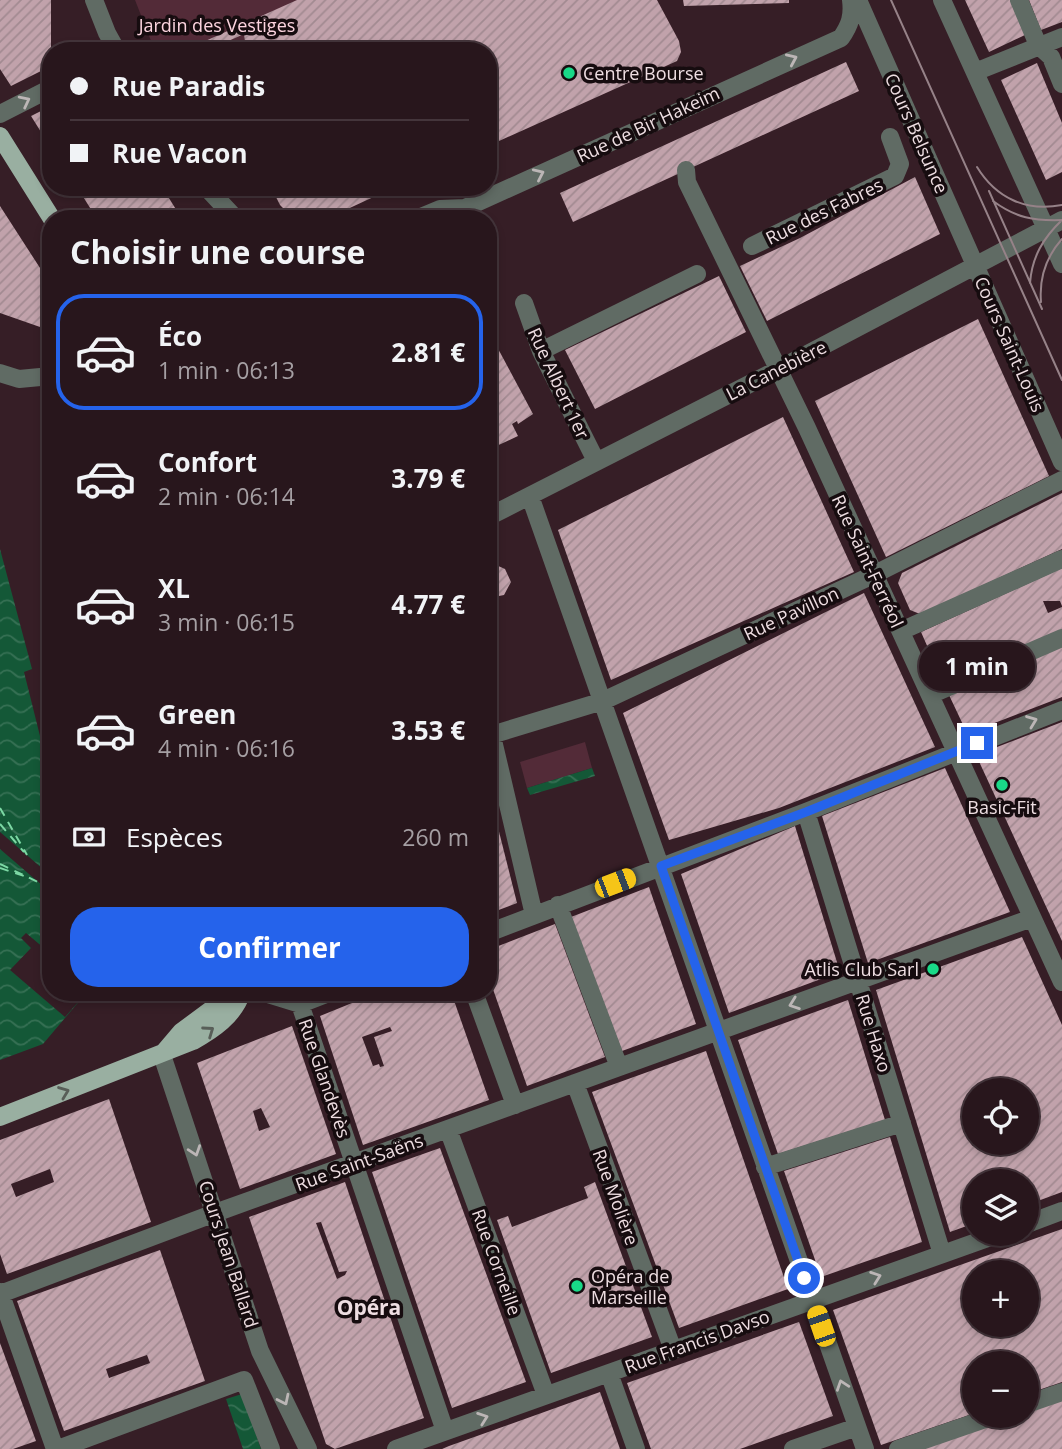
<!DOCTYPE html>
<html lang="fr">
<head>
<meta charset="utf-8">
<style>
	:root { --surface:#28161c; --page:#342329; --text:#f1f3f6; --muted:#a59fa3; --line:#44353b; --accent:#2563eb }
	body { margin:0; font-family:"Open Sans",sans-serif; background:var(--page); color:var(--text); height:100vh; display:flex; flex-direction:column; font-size:26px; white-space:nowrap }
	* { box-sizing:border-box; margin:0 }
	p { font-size:23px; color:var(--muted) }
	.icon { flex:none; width:38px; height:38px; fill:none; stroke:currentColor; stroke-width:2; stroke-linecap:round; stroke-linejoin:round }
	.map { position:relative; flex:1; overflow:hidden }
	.details { position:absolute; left:42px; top:210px; width:455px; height:791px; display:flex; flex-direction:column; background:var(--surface); border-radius:28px; box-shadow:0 4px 10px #0003,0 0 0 2px var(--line) }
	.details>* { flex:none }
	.guide { position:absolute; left:42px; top:42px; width:455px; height:154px; border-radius:28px; box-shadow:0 4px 10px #0003,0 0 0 2px var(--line); display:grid; align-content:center; height:154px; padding:0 28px; background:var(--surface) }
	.fabs { position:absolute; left:962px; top:1078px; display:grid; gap:14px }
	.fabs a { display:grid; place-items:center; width:77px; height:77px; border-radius:50%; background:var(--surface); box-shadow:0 4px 10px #0003,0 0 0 2px var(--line); font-size:35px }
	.end { position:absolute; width:32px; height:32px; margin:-16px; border:9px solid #2563eb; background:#fff; box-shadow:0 0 0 4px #fff }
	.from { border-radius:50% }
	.bubble { position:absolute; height:49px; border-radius:24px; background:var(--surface); box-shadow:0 4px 10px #0003,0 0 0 2px var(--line); font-size:23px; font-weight:700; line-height:49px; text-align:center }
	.car { position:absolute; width:21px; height:42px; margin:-21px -10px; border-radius:9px; box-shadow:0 0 5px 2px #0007; background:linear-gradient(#f5c518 24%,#345 0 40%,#f5c518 0 76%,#345 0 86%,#f5c518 0) }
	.guide b { display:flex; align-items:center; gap:24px; height:66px; font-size:26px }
	.guide b+b { border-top:2px solid var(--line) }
	.guide i { width:18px; height:18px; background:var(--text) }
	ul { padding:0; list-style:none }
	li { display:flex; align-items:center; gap:21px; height:116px; margin:0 14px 10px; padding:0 14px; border:4px solid transparent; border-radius:28px }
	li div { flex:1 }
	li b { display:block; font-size:26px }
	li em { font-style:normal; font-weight:700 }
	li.active { border-color:var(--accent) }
	li>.icon { width:63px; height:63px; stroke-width:1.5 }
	h2 { padding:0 28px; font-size:32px; line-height:84px }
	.pay { display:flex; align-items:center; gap:18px; height:77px; padding:0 28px; font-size:26px }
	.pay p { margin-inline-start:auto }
	.button { display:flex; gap:14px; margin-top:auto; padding:14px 28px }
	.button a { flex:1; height:80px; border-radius:28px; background:var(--accent); color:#fff; font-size:28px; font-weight:700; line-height:80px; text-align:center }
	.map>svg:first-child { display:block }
</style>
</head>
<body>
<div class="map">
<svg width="1062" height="1449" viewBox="0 0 1062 1449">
	<defs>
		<pattern id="water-waves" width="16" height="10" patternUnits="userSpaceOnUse" patternTransform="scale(1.75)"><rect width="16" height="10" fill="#145837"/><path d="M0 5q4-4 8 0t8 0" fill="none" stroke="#367054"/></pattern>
		<pattern id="building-hatch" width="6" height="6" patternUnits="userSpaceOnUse" patternTransform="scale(1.75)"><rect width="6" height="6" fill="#c1a2ab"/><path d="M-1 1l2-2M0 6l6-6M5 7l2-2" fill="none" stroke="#a28a91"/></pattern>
	</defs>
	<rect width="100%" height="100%" fill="#361e26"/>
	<path fill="#532b38" d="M 135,0 L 298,0 L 243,25 L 246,51 L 155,51 Z
		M 585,742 L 592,768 L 527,788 L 520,762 Z"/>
	<path fill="url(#water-waves)" d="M 0,549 L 32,669 L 24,672 L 51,780 L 51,992 L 87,992 L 43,1044 L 0,1060 Z
		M 592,768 L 595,776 L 530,795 L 527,788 Z
		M 242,1394 L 261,1449 L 243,1449 L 226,1399 Z"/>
	<path fill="#361e26" d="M 0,832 L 51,876 L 51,893 L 0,849 Z
		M 26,933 L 51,954 L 51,992 L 87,992 L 65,1017 L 10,970 L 31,948 L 21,938 Z"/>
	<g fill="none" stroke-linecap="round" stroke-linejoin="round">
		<path stroke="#7cd8a4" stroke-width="2" stroke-dasharray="9 7" stroke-linecap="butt" d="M 0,808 L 27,855
			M 0,824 L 24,852
			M 0,864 L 38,882
			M 0,868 L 24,876"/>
	</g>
	<path fill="url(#building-hatch)" fill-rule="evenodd" d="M 0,0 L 51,0 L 51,66 L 11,86 L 0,69 Z
		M 297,0 L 657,0 L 679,41 L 681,52 L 677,61 L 488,146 L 488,51 L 261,51 L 260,47 L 246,51 L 244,34 L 206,51 L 183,51 Z
		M 683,0 L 789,0 L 789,3 L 684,6 Z
		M 965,0 L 1010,0 L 1025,35 L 989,52 Z
		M 1029,0 L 1062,0 L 1062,22 L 1041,30 Z
		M 846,62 L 859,91 L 573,222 L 560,193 Z
		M 1037,63 L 1062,123 L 1062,172 L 1046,180 L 1001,80 Z
		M 51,106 L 51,148 L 31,116 Z
		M 915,177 L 940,234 L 767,321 L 740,266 L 800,238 Z
		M 77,187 L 162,187 L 182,219 L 97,219 Z
		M 271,187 L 395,187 L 326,219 L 298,219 L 290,215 L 280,205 Z
		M 0,206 L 51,285 L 51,327 L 40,327 L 0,313 Z
		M 719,276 L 746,332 L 595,409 L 565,350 Z
		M 978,319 L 1049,476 L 886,557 L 815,401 Z
		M 488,330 L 533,414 L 518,424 L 517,421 L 512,424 L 518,436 L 488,450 Z
		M 783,417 L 854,572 L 611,680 L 558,530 Z
		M 1062,493 L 1062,549 L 920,614 L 910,610 L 898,583 L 902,573 Z
		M 496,565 L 505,569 L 511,582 L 504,595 L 494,597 L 488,595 L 488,568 Z
		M 1062,568 L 1062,606 L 1060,601 L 1043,601 L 1048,613 L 1062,607 L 1062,632 L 943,682 L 921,632 Z
		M 864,593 L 935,747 L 779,808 L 669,840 L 623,713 Z
		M 1062,643 L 1062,697 L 971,732 L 966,731 L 949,695 Z
		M 1062,722 L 1062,941 L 976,755 Z
		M 945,768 L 1010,912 L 868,963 L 822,816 Z
		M 488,788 L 517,903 L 488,914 Z
		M 795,826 L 840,972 L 729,1013 L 681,874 Z
		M 649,887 L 696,1024 L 622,1051 L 571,917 Z
		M 555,924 L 605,1057 L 527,1086 L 488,975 L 488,950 Z
		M 1022,937 L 1062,1025 L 1062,1192 L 1027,1205 L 1027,1181 L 975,1181 L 975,1223 L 950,1232 L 876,990 ZM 975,1090 L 1027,1090 L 1027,1143 L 975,1143 Z
		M 379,992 L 451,992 L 489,1100 L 363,1145 L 320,1016 ZM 390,1027 L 392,1031 L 374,1037 L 384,1066 L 380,1067 L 379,1064 L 373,1066 L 362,1037 Z
		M 848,1000 L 885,1120 L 778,1154 L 738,1040 Z
		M 292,1026 L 336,1154 L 240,1189 L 197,1063 ZM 261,1108 L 270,1127 L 259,1131 L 253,1111 Z
		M 706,1051 L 788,1289 L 679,1328 L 592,1092 Z
		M 109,1099 L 151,1222 L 7,1274 L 0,1254 L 0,1140 ZM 50,1169 L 54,1182 L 16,1197 L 11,1184 Z
		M 890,1137 L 922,1242 L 821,1277 L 784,1171 Z
		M 440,1148 L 526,1382 L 452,1408 L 372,1172 Z
		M 345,1182 L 424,1418 L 335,1449 L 326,1444 L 249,1217 ZM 321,1222 L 339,1272 L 347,1271 L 345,1275 L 337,1279 L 316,1223 Z
		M 595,1182 L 652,1337 L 551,1373 L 497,1220 L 508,1216 L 512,1227 L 588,1198 L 584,1187 Z
		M 1062,1229 L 1062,1382 L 1027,1394 L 1027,1363 L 975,1363 L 975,1413 L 881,1445 L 833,1310 ZM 975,1272 L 1027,1272 L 1027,1325 L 975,1325 Z
		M 160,1250 L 205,1381 L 64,1431 L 17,1301 ZM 147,1355 L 150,1363 L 109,1378 L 106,1369 Z
		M 799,1322 L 833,1416 L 740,1449 L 651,1449 L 627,1383 Z
		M 0,1343 L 36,1441 L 13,1449 L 0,1449 Z
		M 600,1392 L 620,1449 L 442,1449 L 449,1446 Z
		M 1062,1400 L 1062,1449 L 923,1449 L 1017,1416 L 1027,1416 L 1027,1412 Z"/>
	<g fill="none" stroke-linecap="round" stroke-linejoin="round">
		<path stroke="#606b64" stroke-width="18" d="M 94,0 L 107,33 L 117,51
			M 858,0 L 1062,462
			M 942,0 L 1062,264
			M 1019,0 L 1038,45 L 1051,57 L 1062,84
			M 975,72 L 1062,37
			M 0,114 L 51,88
			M 686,170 L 687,182 L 807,428 L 1062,982
			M 206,187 L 236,219
			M 416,219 L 440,209 L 465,208 L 841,38 C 850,25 853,16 851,0
			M 752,246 L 895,176 L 900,164 L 890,137
			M 524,303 L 541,351 L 596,461
			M 541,351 L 697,274
			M 0,373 L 19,379 L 51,376
			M 530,496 L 865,1449
			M 488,517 L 779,369 L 1062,220
			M 901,631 L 1062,559
			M 930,695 L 1062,638
			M 488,719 L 534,915
			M 488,736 L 603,701 L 875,574 L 1062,480
			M 806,812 L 942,1254
			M 558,905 L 619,1067
			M 488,933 L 806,812 L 1062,710
			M 261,992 L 300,1004
			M 474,992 L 515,1105
			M 300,1004 L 445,1431
			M 300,1004 L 331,992
			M 162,1055 L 260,1351 L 308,1449
			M 575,1083 L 673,1350
			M 448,1129 L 546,1395
			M 765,1167 L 902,1123
			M 1027,1224 L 1062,1211
			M 0,1292 L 55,1449
			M 0,1294 L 215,1213 L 1032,918
			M 609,1373 L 636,1449
			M 1027,1404 L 1062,1392
			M 58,1449 L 244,1380 L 271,1449
			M 396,1449 L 999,1234
			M 793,1449 L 857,1427
			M 898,1449 L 994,1416"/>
		<path stroke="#99afa1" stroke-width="18" d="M 0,136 L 52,219
			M 164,1052 L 181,1032 L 235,992
			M 0,1117 L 193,1041 C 213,1030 234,1016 242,992"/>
		<path stroke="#968288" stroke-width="2" d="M 891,0 L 1062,380
			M 977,167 C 996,198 1026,212 1062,205
			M 989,191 L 1042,309
			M 993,201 C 1016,218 1034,221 1062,220
			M 1030,283 C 1032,257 1043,238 1062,220
			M 1041,302 C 1039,278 1046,257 1062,239"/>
	</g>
	<defs><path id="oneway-chevron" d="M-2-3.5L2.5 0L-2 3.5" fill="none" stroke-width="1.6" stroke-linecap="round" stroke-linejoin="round" transform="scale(1.75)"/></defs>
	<g stroke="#bcb6b6">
		<use href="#oneway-chevron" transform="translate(792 59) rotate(-24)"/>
		<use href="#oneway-chevron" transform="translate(25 101) rotate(-27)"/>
		<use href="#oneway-chevron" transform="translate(539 174) rotate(-25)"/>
		<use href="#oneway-chevron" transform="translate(1032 721) rotate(-21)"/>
		<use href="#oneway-chevron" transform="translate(794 1004) rotate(160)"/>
		<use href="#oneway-chevron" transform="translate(195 1151) rotate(71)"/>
		<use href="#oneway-chevron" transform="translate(876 1277) rotate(-20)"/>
		<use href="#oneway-chevron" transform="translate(842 1385) rotate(-109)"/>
		<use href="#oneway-chevron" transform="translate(284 1400) rotate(64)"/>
		<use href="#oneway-chevron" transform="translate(483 1418) rotate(-20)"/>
	</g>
	<g stroke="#585e58">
		<use href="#oneway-chevron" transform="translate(209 1031) rotate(-35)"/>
		<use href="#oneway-chevron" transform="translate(64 1092) rotate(-21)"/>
	</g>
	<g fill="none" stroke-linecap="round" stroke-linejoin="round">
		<path stroke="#2563eb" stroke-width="9" d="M 804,1278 L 661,866 L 806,812 L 977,743"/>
	</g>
	<g fill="#19d988" stroke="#160c0f" stroke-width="2.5">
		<circle cx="569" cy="73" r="7"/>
		<circle cx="1002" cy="785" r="7"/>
		<circle cx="933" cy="969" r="7"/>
		<circle cx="577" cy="1286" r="7"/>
	</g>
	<g text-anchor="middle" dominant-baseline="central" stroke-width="7" stroke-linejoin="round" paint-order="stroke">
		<g font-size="18" fill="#fcd4df" stroke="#160c0f">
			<text x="217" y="25">Jardin des Vestiges</text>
		</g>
		<g font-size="18" fill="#eedee2" stroke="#160c0f" text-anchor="start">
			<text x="583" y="73">Centre Bourse</text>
			<text x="1002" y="807" text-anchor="middle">Basic-Fit</text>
			<text x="919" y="969" text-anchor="end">Atlis Club Sarl</text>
			<text x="591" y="1276">Opéra de<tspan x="591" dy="21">Marseille</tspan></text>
		</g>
		<g font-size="18" fill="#eedee2" stroke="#160c0f">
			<text transform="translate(648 124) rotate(-25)">Rue de Bir Hakeim</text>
			<text transform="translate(917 133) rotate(66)">Cours Belsunce</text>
			<text transform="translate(824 211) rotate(-26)">Rue des Fabres</text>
			<text transform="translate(1010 344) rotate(66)">Cours Saint-Louis</text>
			<text transform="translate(776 370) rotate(-27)">La Canebière</text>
			<text transform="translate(559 383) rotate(65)">Rue Albert 1er</text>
			<text transform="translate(868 561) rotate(65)">Rue Saint-Ferréol</text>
			<text transform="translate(791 613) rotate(-25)">Rue Pavillon</text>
			<text transform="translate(874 1033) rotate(73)">Rue Haxo</text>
			<text transform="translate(325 1078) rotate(71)">Rue Glandevès</text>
			<text transform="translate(359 1162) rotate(-20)">Rue Saint-Saëns</text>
			<text transform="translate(616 1197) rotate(70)">Rue Molière</text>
			<text transform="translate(229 1254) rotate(72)">Cours Jean Ballard</text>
			<text transform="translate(497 1262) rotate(70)">Rue Corneille</text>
			<text transform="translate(697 1341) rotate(-20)">Rue Francis Davso</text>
		</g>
		<g font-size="21" font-weight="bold" fill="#eedee2" stroke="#160c0f">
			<text x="369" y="1307">Opéra</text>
		</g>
	</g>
</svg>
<div class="fabs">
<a><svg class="icon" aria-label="locate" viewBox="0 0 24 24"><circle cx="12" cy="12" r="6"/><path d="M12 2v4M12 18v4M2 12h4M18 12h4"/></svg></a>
<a><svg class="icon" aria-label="layers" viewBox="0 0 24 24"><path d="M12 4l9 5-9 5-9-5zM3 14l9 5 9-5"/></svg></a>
<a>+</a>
<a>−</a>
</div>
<i class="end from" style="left:804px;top:1278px"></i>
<i class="end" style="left:977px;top:743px"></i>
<div class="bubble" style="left:919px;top:642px;width:116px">1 min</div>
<i class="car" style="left:615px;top:883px;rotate:69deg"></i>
<i class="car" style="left:821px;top:1326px;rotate:341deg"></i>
<div class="guide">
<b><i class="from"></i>Rue Paradis</b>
<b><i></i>Rue Vacon</b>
</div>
<section class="details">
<h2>Choisir une course</h2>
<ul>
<li class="active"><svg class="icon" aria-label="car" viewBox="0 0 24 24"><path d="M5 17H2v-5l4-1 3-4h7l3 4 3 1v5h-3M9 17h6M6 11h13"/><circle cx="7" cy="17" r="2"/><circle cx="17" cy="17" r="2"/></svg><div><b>Éco</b><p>1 min · 06:13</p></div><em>2.81 €</em></li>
<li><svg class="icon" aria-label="car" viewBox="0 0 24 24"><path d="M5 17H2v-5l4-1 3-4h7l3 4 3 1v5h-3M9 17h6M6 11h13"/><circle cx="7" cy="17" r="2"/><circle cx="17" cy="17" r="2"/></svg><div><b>Confort</b><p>2 min · 06:14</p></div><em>3.79 €</em></li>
<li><svg class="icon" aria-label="car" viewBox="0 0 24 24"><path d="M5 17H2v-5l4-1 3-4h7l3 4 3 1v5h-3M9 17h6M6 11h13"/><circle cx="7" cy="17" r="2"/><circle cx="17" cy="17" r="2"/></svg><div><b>XL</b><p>3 min · 06:15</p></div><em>4.77 €</em></li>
<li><svg class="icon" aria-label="car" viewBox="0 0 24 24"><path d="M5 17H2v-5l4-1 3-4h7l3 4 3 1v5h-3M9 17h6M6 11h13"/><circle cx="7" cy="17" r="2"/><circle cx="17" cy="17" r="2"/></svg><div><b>Green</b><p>4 min · 06:16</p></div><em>3.53 €</em></li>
</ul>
<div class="pay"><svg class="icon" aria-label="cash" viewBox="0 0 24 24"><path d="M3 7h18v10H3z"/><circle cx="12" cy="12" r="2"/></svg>Espèces<p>260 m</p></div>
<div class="button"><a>Confirmer</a></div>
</section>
</div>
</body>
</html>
